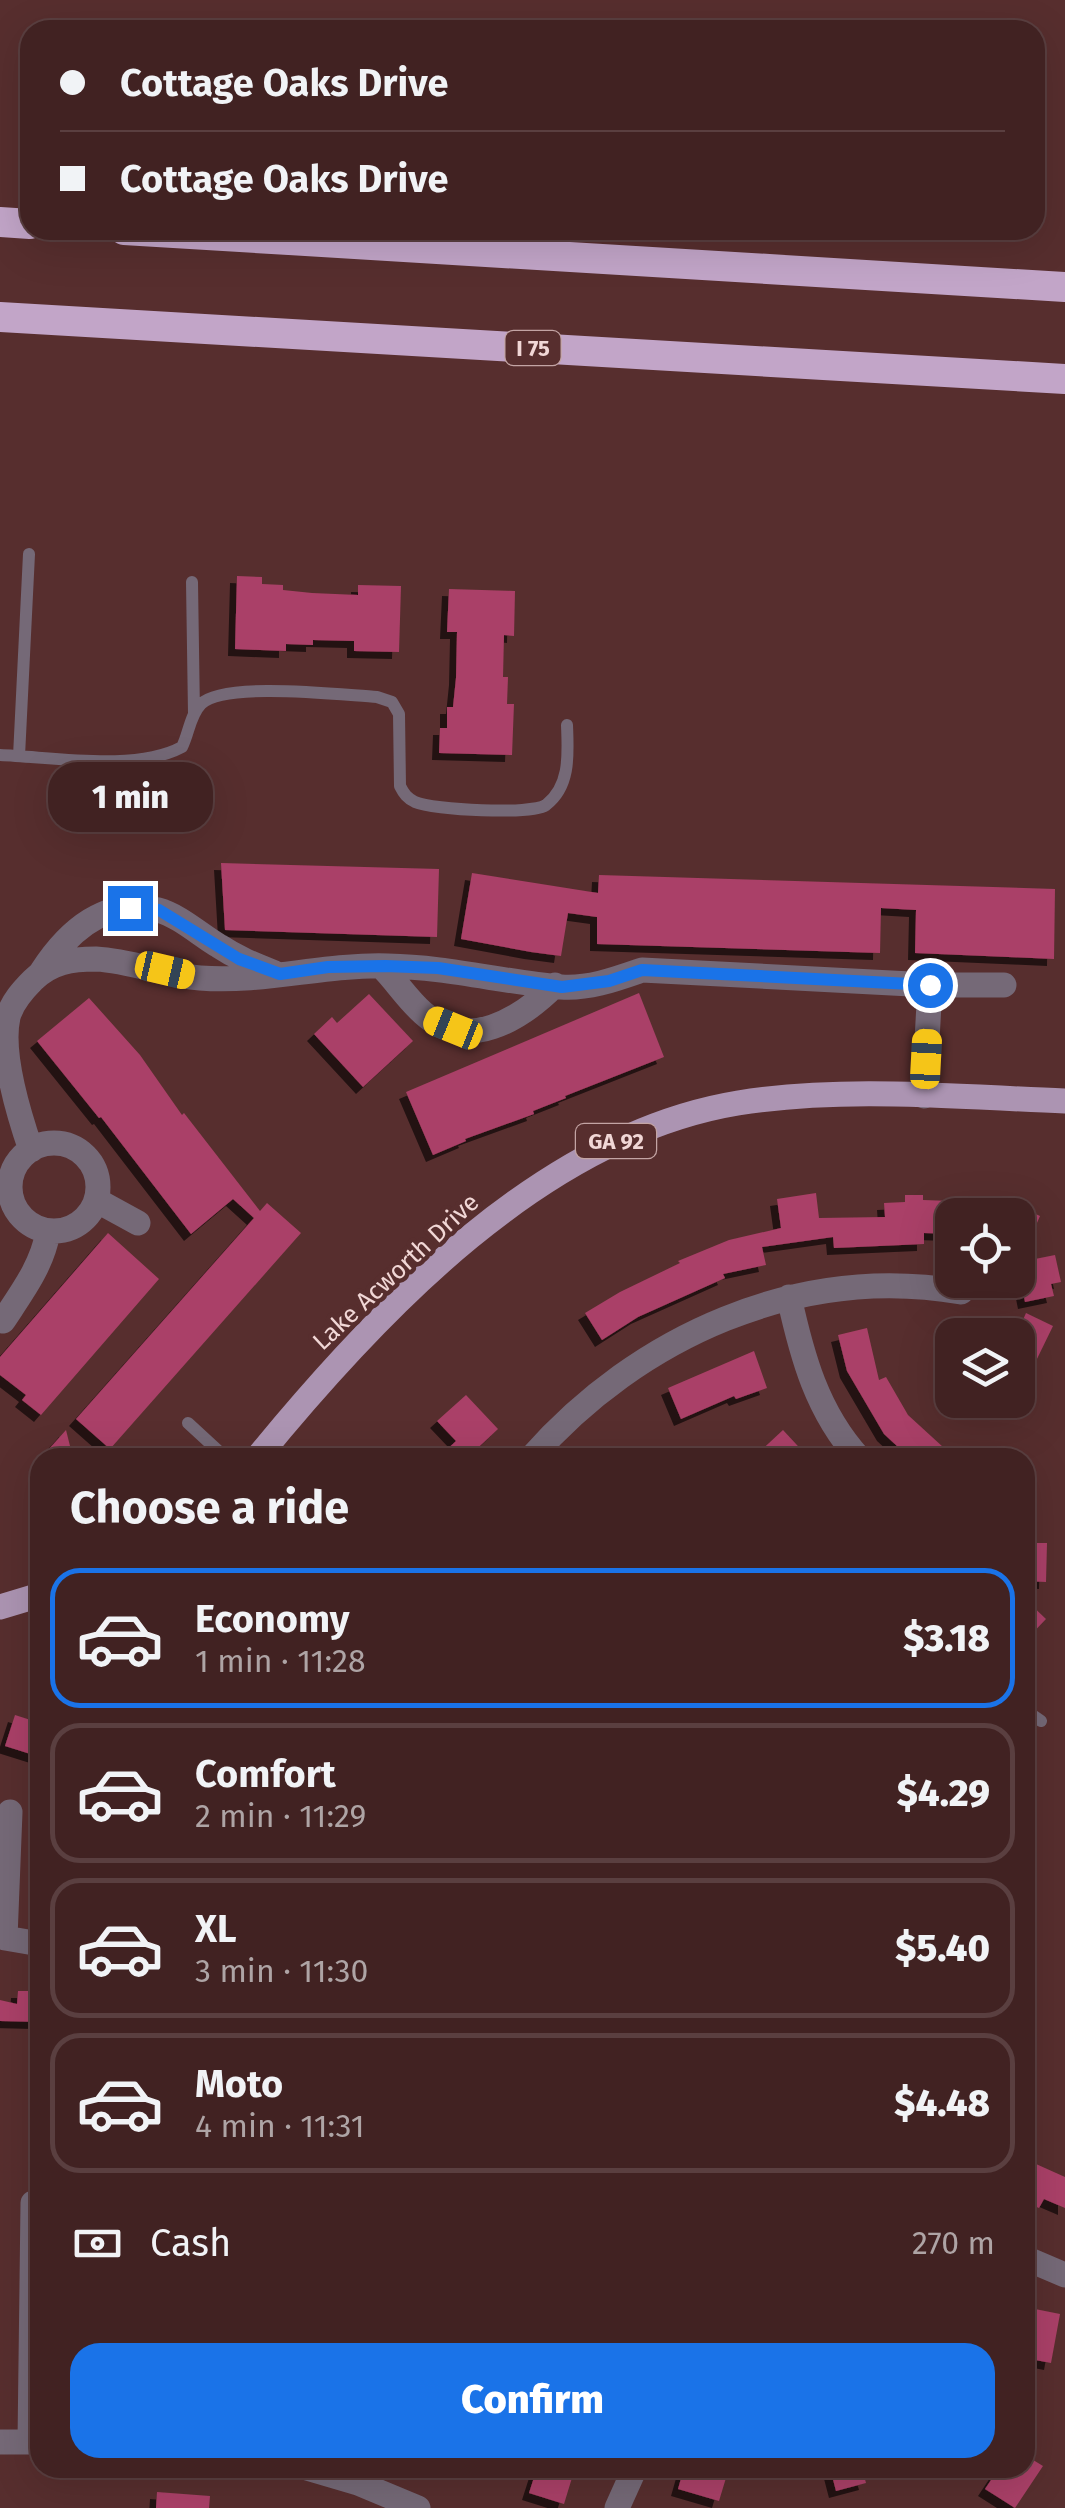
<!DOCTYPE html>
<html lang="en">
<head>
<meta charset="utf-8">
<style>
	:root { --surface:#412222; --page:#4c2f2f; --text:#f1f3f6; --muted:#aea4a5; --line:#5a3f40; --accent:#1a73e8 }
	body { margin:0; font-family:"Fira Sans",sans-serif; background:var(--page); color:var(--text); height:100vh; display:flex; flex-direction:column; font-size:38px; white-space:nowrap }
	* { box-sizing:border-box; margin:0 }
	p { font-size:32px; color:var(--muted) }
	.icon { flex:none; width:55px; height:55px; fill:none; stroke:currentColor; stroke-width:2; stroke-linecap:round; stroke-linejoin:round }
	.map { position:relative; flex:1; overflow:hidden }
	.panel { position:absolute; left:30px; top:1448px; width:1005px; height:1030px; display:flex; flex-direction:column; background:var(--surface); border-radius:30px; box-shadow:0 10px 40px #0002,0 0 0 2px var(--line) }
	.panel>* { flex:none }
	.hud { position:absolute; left:20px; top:20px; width:1025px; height:220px; border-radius:30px; box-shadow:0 10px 40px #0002,0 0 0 2px var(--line); display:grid; align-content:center; height:220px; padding:0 40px; background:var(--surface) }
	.tools { position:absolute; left:935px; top:1198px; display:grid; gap:20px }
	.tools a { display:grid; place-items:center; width:100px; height:100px; border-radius:20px; background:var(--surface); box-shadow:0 10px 40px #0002,0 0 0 2px var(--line); font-size:50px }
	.end { position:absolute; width:45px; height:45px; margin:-22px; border:12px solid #1a73e8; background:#fff; box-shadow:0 0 0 5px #fff }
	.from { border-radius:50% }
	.bubble { position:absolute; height:70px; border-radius:30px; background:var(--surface); box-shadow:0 10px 40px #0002,0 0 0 2px var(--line); font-size:32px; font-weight:800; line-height:70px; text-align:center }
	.car { position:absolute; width:30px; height:60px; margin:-30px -15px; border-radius:12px; box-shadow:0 0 8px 2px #0007; background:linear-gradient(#f5c518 24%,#345 0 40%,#f5c518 0 76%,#345 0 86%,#f5c518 0) }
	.hud b { display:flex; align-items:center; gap:35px; height:95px; font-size:38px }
	.hud b+b { border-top:2px solid var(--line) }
	.hud i { width:25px; height:25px; background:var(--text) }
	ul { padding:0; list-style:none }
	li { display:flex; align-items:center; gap:30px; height:140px; margin:0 20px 15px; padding:0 20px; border:5px solid var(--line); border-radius:30px }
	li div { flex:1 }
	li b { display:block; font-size:38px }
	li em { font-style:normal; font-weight:800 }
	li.on { border-color:var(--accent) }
	li>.icon { width:90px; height:90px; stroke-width:1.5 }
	h2 { padding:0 40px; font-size:45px; line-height:120px }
	.pay { display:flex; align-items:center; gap:25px; height:110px; padding:0 40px; font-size:38px }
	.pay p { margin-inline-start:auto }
	.button { display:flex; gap:20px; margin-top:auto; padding:20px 40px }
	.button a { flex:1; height:115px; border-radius:30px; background:var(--accent); color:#fff; font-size:40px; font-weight:800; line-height:115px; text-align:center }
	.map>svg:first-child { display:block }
</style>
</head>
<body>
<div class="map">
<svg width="1065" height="2508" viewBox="0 0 1065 2508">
	<defs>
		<filter id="shadow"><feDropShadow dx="-7" dy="7" stdDeviation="0" flood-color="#0009"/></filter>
	</defs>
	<rect width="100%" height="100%" fill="#572e2e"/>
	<path fill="#aa4067" filter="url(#shadow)" d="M 237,576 L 262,577 L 262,584 L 283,585 L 283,590 L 312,593 L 358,595 L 358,585 L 401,586 L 399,652 L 354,651 L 354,641 L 313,640 L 313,645 L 286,644 L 286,651 L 235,649 Z
		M 449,589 L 515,591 L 514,636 L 504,635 L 503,677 L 508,677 L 507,704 L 514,704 L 512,755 L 439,753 L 440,728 L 447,728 L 447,707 L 453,707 L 456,678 L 457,632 L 447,632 Z
		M 221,863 L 439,869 L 437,937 L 225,930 Z
		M 472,873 L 598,893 L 599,875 L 1055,889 L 1054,959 L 915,953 L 916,910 L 881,908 L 880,953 L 597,944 L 597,917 L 568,913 L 561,956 L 531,952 L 461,939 Z
		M 639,993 L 664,1057 L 565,1096 L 566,1098 L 533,1111 L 534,1114 L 465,1139 L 466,1141 L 433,1155 L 406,1092 Z
		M 369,994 L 413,1041 L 363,1087 L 314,1034 L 332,1017 L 337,1023 Z
		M 89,998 L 140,1055 L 182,1115 L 184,1113 L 260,1211 L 267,1203 L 301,1233 L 110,1449 L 76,1419 L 254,1218 L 233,1199 L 191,1234 L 101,1117 L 99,1118 L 37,1041 Z
		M 816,1193 L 819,1218 L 885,1217 L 884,1203 L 905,1202 L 905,1195 L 923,1195 L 923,1200 L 952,1201 L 952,1234 L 924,1233 L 924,1244 L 834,1248 L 833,1237 L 762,1247 L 766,1265 L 723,1274 L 725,1278 L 638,1317 L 602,1340 L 585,1313 L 620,1292 L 680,1263 L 678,1261 L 729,1240 L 781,1228 L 777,1199 Z
		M 1018,1206 L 1040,1216 L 1020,1262 L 1055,1255 L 1061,1282 L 1051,1284 L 1054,1296 L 1025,1302 L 1018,1267 Z
		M 108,1233 L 159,1279 L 41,1415 L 22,1400 L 26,1395 L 0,1375 L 0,1357 Z
		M 1026,1313 L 1053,1326 L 1035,1363 L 1018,1355 L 1018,1331 Z
		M 867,1328 L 879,1380 L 886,1377 L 908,1415 L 955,1458 L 910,1458 L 884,1434 L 847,1371 L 838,1335 Z
		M 754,1351 L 767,1388 L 736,1399 L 734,1396 L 681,1419 L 668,1388 Z
		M 466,1395 L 498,1429 L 467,1458 L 438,1458 L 456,1441 L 437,1421 Z
		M 66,1430 L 73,1458 L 41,1458 Z
		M 783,1430 L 809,1458 L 753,1458 Z
		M 1025,1543 L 1047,1543 L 1046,1582 L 1025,1581 Z
		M 1025,1599 L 1046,1619 L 1025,1641 Z
		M 15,1715 L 40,1723 L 40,1757 L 5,1746 Z
		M 18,1991 L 40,1991 L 40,2022 L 0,2021 L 0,2000 L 17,2004 Z
		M 1036,2164 L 1065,2177 L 1065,2208 L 1044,2199 L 1039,2208 L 1025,2202 L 1025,2189 Z
		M 1025,2307 L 1060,2314 L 1051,2363 L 1025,2358 Z
		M 1025,2455 L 1043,2466 L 1015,2508 L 985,2489 L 999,2468 L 1025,2468 Z
		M 537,2468 L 575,2468 L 564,2504 L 529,2493 Z
		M 684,2468 L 729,2468 L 719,2501 L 678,2489 Z
		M 830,2468 L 862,2468 L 866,2483 L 836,2491 Z
		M 157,2492 L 210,2496 L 209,2508 L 156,2508 Z"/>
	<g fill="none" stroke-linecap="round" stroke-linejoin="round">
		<path stroke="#756977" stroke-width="12" d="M 192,582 L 194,714
			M 0,755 C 52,757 136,772 182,747 C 189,733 190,715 201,704 C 224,681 341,695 377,697 L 392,702 L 399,714 L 400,786 C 404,794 407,798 415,802 C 433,810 532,815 546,805 C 571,786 568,753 567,725
			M 19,756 L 29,554
			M 188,1423 L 226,1458
			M 1025,1710 L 1041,1721"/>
		<path stroke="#756977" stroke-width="25" d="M 381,966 C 396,981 407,999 423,1013 C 467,1053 521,1019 555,985
			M 42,971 C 68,931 106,897 158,910 C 180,916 200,935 219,946 C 237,958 255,965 275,973
			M 924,1096 L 930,985
			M10 1187a44 44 0 1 1 88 0a44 44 0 1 1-88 0Z
			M 31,1150 C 19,1115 0,1053 8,1017 C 12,1002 23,990 33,980 C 51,962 72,959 96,959 C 132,961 165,975 200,978 C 263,983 325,964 388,966 C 447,967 503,982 561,987 C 589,989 616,979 642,970 L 930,985 L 1004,985
			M 96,1200 L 138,1223
			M 789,1297 C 802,1356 817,1412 859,1458
			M 3,1321 C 22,1292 42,1266 48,1232
			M 531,1458 C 638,1336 799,1264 961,1292
			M 10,1812 L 5,1938 L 40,1944
			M 1025,2258 L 1065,2275
			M 0,2442 L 40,2442
			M 30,2442 L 33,2203
			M 307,2468 L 358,2483 L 418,2508
			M 617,2508 L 635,2468"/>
		<path stroke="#ac94b2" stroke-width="25" d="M 257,1458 C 377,1311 543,1135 738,1103 C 845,1086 957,1097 1065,1101
			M 0,1607 L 40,1595"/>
		<path stroke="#c2a5c8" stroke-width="30" d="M 0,222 L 30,224
			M 124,230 L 1065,287
			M 0,317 L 1065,379"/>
	</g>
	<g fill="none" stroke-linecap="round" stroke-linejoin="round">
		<path stroke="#1a73e8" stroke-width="12" d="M 130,908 L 159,910 L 239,959 L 280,974 L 328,967 L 385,966 L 438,968 L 562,987 L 609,981 L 642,970 L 930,985"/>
	</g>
	<g text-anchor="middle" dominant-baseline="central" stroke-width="9" stroke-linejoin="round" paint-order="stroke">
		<g fill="#572e2e" stroke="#c3a4a4" stroke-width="2.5">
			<rect x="505.5" y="331" width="55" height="34" rx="8"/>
			<rect x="576" y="1124" width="80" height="34" rx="8"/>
		</g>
		<g font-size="22" font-weight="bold" fill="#f1d7d6">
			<text x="533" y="348">I 75</text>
			<text x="616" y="1141">GA 92</text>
		</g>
		<g font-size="25" fill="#f1d7d6" stroke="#572e2e">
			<text transform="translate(396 1272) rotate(-43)">Lake Acworth Drive</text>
		</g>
	</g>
</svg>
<div class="tools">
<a><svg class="icon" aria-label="locate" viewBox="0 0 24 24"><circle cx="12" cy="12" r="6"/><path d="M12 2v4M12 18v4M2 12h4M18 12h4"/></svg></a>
<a><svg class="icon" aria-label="layers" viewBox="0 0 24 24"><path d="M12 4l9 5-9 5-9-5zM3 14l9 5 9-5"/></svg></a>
</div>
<i class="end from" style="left:930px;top:985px"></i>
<i class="end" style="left:130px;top:908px"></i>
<div class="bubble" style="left:48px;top:762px;width:165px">1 min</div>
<i class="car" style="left:165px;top:970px;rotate:103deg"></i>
<i class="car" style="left:453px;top:1028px;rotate:292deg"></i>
<i class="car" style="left:926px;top:1059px;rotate:3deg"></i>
<div class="hud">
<b><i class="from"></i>Cottage Oaks Drive</b>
<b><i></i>Cottage Oaks Drive</b>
</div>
<section class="panel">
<h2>Choose a ride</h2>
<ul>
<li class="on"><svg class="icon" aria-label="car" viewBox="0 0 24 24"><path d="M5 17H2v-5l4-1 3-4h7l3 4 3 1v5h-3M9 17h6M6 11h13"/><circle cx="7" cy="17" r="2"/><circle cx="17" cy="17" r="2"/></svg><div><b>Economy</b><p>1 min · 11:28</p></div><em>$3.18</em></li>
<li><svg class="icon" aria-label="car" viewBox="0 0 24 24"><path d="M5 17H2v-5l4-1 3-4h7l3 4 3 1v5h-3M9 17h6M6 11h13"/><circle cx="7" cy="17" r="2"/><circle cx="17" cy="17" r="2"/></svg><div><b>Comfort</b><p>2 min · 11:29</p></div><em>$4.29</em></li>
<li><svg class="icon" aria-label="car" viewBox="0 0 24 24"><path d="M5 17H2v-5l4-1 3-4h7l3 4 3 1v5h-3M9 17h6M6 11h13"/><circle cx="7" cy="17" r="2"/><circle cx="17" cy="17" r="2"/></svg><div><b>XL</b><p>3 min · 11:30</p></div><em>$5.40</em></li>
<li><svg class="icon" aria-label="car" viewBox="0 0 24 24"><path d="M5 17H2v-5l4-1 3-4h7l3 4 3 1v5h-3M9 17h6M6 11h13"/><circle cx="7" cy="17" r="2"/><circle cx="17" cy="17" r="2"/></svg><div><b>Moto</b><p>4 min · 11:31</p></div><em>$4.48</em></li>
</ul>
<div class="pay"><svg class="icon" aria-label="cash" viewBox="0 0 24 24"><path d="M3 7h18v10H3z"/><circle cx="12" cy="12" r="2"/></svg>Cash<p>270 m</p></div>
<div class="button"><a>Confirm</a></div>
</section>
</div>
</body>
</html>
